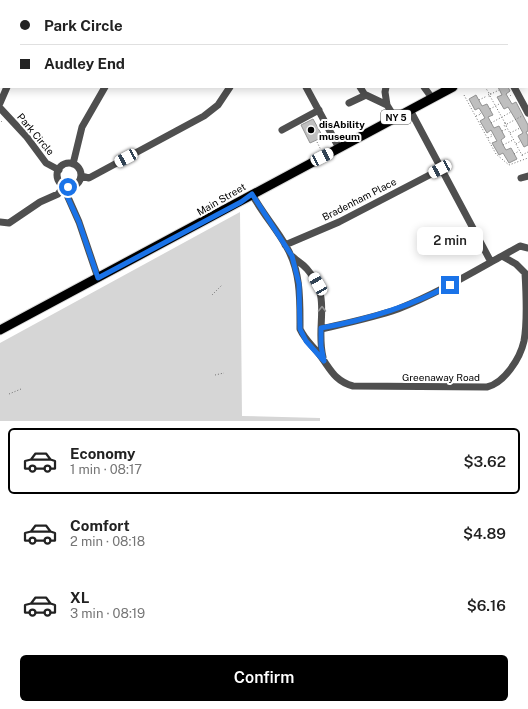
<!DOCTYPE html>
<html lang="en">
<head>
<meta charset="utf-8">
<style>
	:root { --surface:#fff; --page:#f2f2f2; --text:#222; --muted:#767676; --line:#e0e0e0; --accent:#000 }
	body { margin:0; font-family:"Public Sans",sans-serif; background:var(--page); color:var(--text); height:100vh; display:flex; flex-direction:column; font-size:15px; white-space:nowrap }
	* { box-sizing:border-box; margin:0 }
	p { font-size:13px; color:var(--muted) }
	.icon { flex:none; width:22px; height:22px; fill:none; stroke:currentColor; stroke-width:2; stroke-linecap:round; stroke-linejoin:round }
	.map { position:relative; height:421px; overflow:hidden }
	.drawer { display:flex; flex-direction:column; background:var(--surface); flex:1 }
	.drawer>* { flex:none }
	.hud { position:absolute; left:0px; top:0px; width:528px; height:88px; box-shadow:0 2px 10px #0003; display:grid; align-content:center; height:88px; padding:0 20px; background:var(--surface) }
	.end { position:absolute; width:18px; height:18px; margin:-9px; border:5px solid #1a73e8; background:#fff; box-shadow:0 0 0 2px #fff }
	.from { border-radius:50% }
	.bubble { position:absolute; height:28px; border-radius:6px; background:var(--surface); box-shadow:0 2px 10px #0003; font-size:13px; font-weight:600; line-height:28px; text-align:center }
	.car { position:absolute; width:12px; height:24px; margin:-12px -6px; border-radius:5px; box-shadow:0 0 3px 1px #0007; background:linear-gradient(#fff 24%,#345 0 40%,#fff 0 76%,#345 0 86%,#fff 0) }
	.hud b { display:flex; align-items:center; gap:14px; height:38px; font-size:15px }
	.hud b+b { border-top:1px solid var(--line) }
	.hud i { width:10px; height:10px; background:var(--text) }
	ul { padding:7px 0 0; list-style:none }
	li { display:flex; align-items:center; gap:12px; height:66px; margin:0 8px 6px; padding:0 12px; border:2px solid transparent; border-radius:6px }
	li div { flex:1 }
	li b { display:block; font-size:15px }
	li em { font-style:normal; font-weight:600 }
	li.selected { border-color:var(--accent) }
	li>.icon { width:36px; height:36px; stroke-width:1.5 }
	.primary-button { display:flex; gap:8px; margin-top:auto; padding:8px 20px }
	.primary-button a { flex:1; height:46px; border-radius:6px; background:var(--accent); color:#fff; font-size:16px; font-weight:600; line-height:46px; text-align:center }
	.map>svg:first-child { display:block }
</style>
</head>
<body>
<div class="map">
<svg width="528" height="421" viewBox="0 0 528 421">
	<rect width="100%" height="100%" fill="#fff"/>
	<path fill="#d6d6d6" d="M 240,212 L 242,416 L 320,418 L 320,421 L 0,421 L 0,343 Z"/>
	<path fill="#bfbfbf" stroke="#939393" d="M 498,87 L 508,87 L 510,91 L 506,94 L 512,104 L 516,102 L 528,125 L 528,131 L 526,132 L 528,136 L 528,145 L 524,147 L 518,136 L 523,133 L 517,122 L 508,107 L 504,109 L 497,97 L 502,95 Z
		M 476,95 L 482,106 L 487,104 L 493,115 L 488,117 L 494,128 L 499,126 L 505,137 L 501,140 L 503,145 L 506,150 L 511,148 L 517,159 L 509,163 L 503,153 L 499,155 L 492,143 L 497,141 L 491,130 L 487,133 L 480,121 L 485,118 L 479,108 L 475,110 L 469,99 Z
		M 313,119 L 323,137 L 310,143 L 301,125 Z"/>
	<g fill="none" stroke-linecap="round" stroke-linejoin="round">
		<g stroke="#dbdbdb" stroke-width="11">
			<path id="major" d="M 527,48 L 528,47
				M 0,330 L 453,87"/>
		</g>
		<path stroke="#717171" stroke-width="1" stroke-dasharray="1 2" stroke-linecap="butt" d="M 485,87 L 489,93
			M 491,94 L 489,93 L 488,96 L 490,96 L 491,94 L 499,90
			M 464,95 L 496,154 L 509,165 L 528,158
			M 510,95 L 512,97
			M 490,96 L 505,123
			M 479,100 L 487,96
			M 490,109 L 501,103
			M 476,116 L 481,114 L 479,112
			M 1,121 L 2,122
			M 491,123 L 511,112
			M 505,123 L 507,124 L 506,126 L 504,126 Z
			M 507,124 L 522,116
			M 506,126 L 523,157
			M 502,131 L 507,129
			M 510,133 L 520,128
			M 488,138 L 492,136 L 491,134
			M 317,142 L 321,150
			M 516,144 L 521,141
			M 503,145 L 513,140
			M 514,154 L 519,151
			M 522,155 L 528,152
			M 212,295 L 222,285
			M 215,375 L 224,373
			M 9,394 L 21,389"/>
		<path stroke="#4f4f4f" stroke-width="7" d="M 261,0 L 262,1
			M 59,1 L 59,0
			M 160,1 L 161,0
			M 241,1 L 241,0
			M 334,1 L 336,0
			M 306,87 L 339,148
			M 360,87 L 365,95
			M 386,87 L 385,92 L 387,105
			M 424,87 L 432,98
			M 514,87 L 528,113
			M 0,103 L 7,87
			M 349,103 L 366,95 L 387,105 L 395,118
			M 0,108 L 26,136 L 46,163 L 59,170
			M 410,110 L 491,262
			M 282,130 L 319,110
			M57 175a12 12 0 1 1 24 0a12 12 0 1 1-24 0Z
			M 73,164 L 82,127 L 105,87
			M 81,176 L 89,178 L 204,116 L 218,105 L 230,87
			M 521,178 L 528,176
			M 68,187 L 67,195 L 79,222 L 98,278
			M 252,194 C 262,213 276,228 286,246 C 301,271 300,300 300,329 C 305,340 312,345 319,354 C 330,368 334,381 353,386 L 487,387 C 504,383 520,359 524,341 C 527,325 526,290 525,273 L 516,264 L 502,256 C 468,275 434,295 398,309 C 372,318 347,323 321,329
			M 0,222 L 9,223 L 40,202 L 58,194 L 64,186
			M 285,245 L 339,222 L 441,169
			M 502,256 L 520,246 L 528,248
			M 293,257 C 298,262 303,264 307,269 C 333,298 315,324 323,357"/>
		<use href="#major" stroke="#000" stroke-width="9"/>
	</g>
	<defs><path id="oneway-chevron" d="M-2-3.5L2.5 0L-2 3.5" fill="none" stroke-width="1.6" stroke-linecap="round" stroke-linejoin="round"/></defs>
	<use stroke="#959595" href="#oneway-chevron" transform="translate(322 309) rotate(-89)"/>
	<g fill="none" stroke-linecap="round" stroke-linejoin="round">
		<path stroke="#1a73e8" stroke-width="5" d="M 68,187 L 67,196 L 79,222 L 98,278 L 241,202 L 252,194 L 292,256 L 299,284 L 300,329 L 306,341 L 324,361 L 321,346 L 321,328 C 366,320 409,307 450,285"/>
	</g>
	<circle fill="#000" stroke="#fff" stroke-width="1.5" cx="311" cy="130" r="4"/>
	<g text-anchor="middle" dominant-baseline="central" stroke-width="4" stroke-linejoin="round" paint-order="stroke">
		<rect fill="#fff" stroke="#4c4c4c" stroke-width="1" x="381" y="110" width="30" height="14" rx="3"/>
		<g font-size="9" font-weight="bold" fill="#000">
			<text x="396" y="117">NY 5</text>
		</g>
		<g font-size="10" font-weight="bold" fill="#000" stroke="#fff" text-anchor="start">
			<text x="319" y="124">disAbility<tspan x="319" dy="12">museum</tspan></text>
		</g>
		<g font-size="10" fill="#000" stroke="#fff">
			<text transform="translate(36 134) rotate(50)">Park Circle</text>
			<text transform="translate(221 199) rotate(-30)">Main Street</text>
			<text transform="translate(359 199) rotate(-27)">Bradenham Place</text>
			<text x="441" y="377">Greenaway Road</text>
		</g>
	</g>
</svg>
<i class="end from" style="left:68px;top:187px"></i>
<i class="end" style="left:450px;top:285px"></i>
<div class="bubble" style="left:417px;top:227px;width:66px">2 min</div>
<i class="car" style="left:322px;top:157px;rotate:63deg"></i>
<i class="car" style="left:126px;top:158px;rotate:242deg"></i>
<i class="car" style="left:440px;top:169px;rotate:242deg"></i>
<i class="car" style="left:318px;top:284px;rotate:330deg"></i>
<div class="hud">
<b><i class="from"></i>Park Circle</b>
<b><i></i>Audley End</b>
</div>
</div>
<section class="drawer">
<ul>
<li class="selected"><svg class="icon" aria-label="car" viewBox="0 0 24 24"><path d="M5 17H2v-5l4-1 3-4h7l3 4 3 1v5h-3M9 17h6M6 11h13"/><circle cx="7" cy="17" r="2"/><circle cx="17" cy="17" r="2"/></svg><div><b>Economy</b><p>1 min · 08:17</p></div><em>$3.62</em></li>
<li><svg class="icon" aria-label="car" viewBox="0 0 24 24"><path d="M5 17H2v-5l4-1 3-4h7l3 4 3 1v5h-3M9 17h6M6 11h13"/><circle cx="7" cy="17" r="2"/><circle cx="17" cy="17" r="2"/></svg><div><b>Comfort</b><p>2 min · 08:18</p></div><em>$4.89</em></li>
<li><svg class="icon" aria-label="car" viewBox="0 0 24 24"><path d="M5 17H2v-5l4-1 3-4h7l3 4 3 1v5h-3M9 17h6M6 11h13"/><circle cx="7" cy="17" r="2"/><circle cx="17" cy="17" r="2"/></svg><div><b>XL</b><p>3 min · 08:19</p></div><em>$6.16</em></li>
</ul>
<div class="primary-button"><a>Confirm</a></div>
</section>
</body>
</html>
